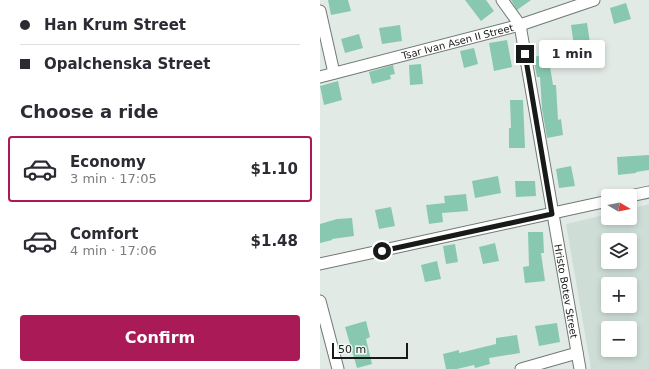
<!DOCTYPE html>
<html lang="en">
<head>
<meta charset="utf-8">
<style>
	:root { --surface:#fff; --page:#f2f2f3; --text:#2b2b33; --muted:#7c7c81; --line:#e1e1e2; --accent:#a91a56 }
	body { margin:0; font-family:"DejaVu Sans",sans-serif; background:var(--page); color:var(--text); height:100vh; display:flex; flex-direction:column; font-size:15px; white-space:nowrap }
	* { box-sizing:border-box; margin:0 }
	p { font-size:13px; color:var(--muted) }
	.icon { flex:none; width:22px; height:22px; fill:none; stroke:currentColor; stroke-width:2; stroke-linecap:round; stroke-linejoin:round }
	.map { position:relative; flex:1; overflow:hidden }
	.panel { display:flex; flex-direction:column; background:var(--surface); width:320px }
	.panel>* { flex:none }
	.hud { display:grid; align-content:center; height:88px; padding:0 20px; background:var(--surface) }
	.needle { width:26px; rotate:100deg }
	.buttons { position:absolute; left:281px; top:189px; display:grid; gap:8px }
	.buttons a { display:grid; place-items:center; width:36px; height:36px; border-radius:4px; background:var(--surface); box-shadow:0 2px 6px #0003; font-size:20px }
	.scale { position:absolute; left:12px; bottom:10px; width:76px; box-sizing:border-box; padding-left:4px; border:2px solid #171a19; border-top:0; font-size:11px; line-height:14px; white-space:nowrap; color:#171a19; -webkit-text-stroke:3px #eff7f4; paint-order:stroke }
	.end { position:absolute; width:18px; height:18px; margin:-9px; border:5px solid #171a19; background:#fff; box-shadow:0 0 0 2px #fff }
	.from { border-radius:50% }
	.bubble { position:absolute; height:28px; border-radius:4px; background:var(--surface); box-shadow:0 2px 6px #0003; font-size:13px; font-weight:700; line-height:28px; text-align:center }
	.hud b { display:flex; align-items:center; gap:14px; height:38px; font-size:15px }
	.hud b+b { border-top:1px solid var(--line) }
	.hud i { width:10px; height:10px; background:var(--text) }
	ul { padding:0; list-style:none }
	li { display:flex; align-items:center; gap:12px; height:66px; margin:0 8px 6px; padding:0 12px; border:2px solid transparent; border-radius:4px }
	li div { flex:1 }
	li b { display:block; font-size:15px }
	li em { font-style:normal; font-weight:700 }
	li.current { border-color:var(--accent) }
	li>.icon { width:36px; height:36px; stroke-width:1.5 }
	h2 { padding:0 20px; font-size:18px; line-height:48px }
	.action { display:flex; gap:8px; margin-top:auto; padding:8px 20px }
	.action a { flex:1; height:46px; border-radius:4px; background:var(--accent); color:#fff; font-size:16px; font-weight:700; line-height:46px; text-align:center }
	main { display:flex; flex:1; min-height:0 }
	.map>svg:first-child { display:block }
</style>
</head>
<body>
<main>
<section class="panel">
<div class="hud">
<b><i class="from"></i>Han Krum Street</b>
<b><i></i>Opalchenska Street</b>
</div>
<h2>Choose a ride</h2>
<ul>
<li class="current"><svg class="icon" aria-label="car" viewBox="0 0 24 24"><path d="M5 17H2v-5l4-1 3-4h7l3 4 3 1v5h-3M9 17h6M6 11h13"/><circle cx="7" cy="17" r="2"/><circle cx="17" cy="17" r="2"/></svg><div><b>Economy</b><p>3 min · 17:05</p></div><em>$1.10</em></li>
<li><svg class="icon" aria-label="car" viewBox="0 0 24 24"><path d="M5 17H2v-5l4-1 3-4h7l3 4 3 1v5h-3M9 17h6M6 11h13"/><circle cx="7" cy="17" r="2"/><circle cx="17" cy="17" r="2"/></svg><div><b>Comfort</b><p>4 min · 17:06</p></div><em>$1.48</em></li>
</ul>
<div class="action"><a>Confirm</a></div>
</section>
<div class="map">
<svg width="329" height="369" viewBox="0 0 329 369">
	<rect width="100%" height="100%" fill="#e2eae6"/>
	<path fill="#ceded7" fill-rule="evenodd" d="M 329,204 L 329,369 L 271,369 L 246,224 L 288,214 L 288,218 L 310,218 L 310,209 ZM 288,240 L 310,240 L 310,262 L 288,262 ZM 288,284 L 310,284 L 310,306 L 288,306 ZM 288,328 L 310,328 L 310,350 L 288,350 Z"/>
	<path fill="#88c8b0" d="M 8,0 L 28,0 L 31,11 L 11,15 Z
		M 145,0 L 166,0 L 174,11 L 161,21 Z
		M 191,0 L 211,0 L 197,10 Z
		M 306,3 L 311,19 L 294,24 L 290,8 Z
		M 267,23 L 270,43 L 254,46 L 251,25 Z
		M 80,25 L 82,41 L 62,44 L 59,28 Z
		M 39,34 L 43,48 L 25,53 L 21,39 Z
		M 187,40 L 192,67 L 174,71 L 169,43 Z
		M 154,48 L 158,64 L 144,68 L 140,51 Z
		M 228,54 L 233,85 L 236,85 L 238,120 L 241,119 L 243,135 L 227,138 L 222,109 L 220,77 L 217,77 L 213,57 Z
		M 101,64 L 103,84 L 90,85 L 89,65 Z
		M 73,65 L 75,74 L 70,75 L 71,79 L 52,84 L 49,72 Z
		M 18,81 L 22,100 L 4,105 L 0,86 Z
		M 190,100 L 203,100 L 205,148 L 189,148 L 189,128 L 191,128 Z
		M 329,155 L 329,170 L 316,172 L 316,173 L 298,175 L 297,157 Z
		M 251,166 L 255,186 L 239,188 L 236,169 Z
		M 178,176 L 181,193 L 155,198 L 152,181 Z
		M 195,181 L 215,181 L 216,196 L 196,197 Z
		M 146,194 L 148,211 L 122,213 L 123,222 L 109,224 L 106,205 L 125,203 L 124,196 Z
		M 71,207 L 75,226 L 59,229 L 55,210 Z
		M 32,218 L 34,236 L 12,239 L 12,240 L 0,243 L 0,224 L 17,219 Z
		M 208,232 L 223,232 L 224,253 L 221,253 L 225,281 L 205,283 L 203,267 L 209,266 Z
		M 175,243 L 179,261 L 163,264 L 159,247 Z
		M 135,244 L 138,262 L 126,264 L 123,246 Z
		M 117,261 L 121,279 L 105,282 L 101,265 Z
		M 46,321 L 50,337 L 46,339 L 52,364 L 37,368 L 25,327 Z
		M 237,323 L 240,342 L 219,346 L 215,326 Z
		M 197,335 L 200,353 L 169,358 L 170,364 L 155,368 L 154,365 L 137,369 L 126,369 L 123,354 L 139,350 L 139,353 L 176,344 L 176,338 Z"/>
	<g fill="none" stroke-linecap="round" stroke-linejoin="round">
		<g stroke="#717875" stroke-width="13">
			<g id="street">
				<path id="s1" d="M 182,0 L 200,25 L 260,369"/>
				<path d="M 0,11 L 14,73"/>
				<path id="s2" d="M 0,77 L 200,25 L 274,0"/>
				<path d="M 310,196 L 329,192"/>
				<path d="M 0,264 L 288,201"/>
				<path d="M 0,301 L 18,369"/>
				<path d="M 201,369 L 257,353"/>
			</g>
		</g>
		<use href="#street" stroke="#fff" stroke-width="11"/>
	</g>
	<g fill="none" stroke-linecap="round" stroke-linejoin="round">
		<path stroke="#171a19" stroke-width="5" d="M 62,251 L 232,214 L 205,54"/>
	</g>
	<g text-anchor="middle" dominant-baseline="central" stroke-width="4" stroke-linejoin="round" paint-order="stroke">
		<g font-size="10" fill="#171a19" stroke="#eff7f4">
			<text stroke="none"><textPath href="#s2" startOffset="142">Tsar Ivan Asen II Street</textPath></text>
			<text stroke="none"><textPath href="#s1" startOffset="301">Hristo Botev Street</textPath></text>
		</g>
	</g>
</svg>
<div class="buttons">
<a><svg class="needle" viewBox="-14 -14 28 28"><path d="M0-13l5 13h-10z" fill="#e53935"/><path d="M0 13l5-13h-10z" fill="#7c7c81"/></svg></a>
<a><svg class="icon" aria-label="layers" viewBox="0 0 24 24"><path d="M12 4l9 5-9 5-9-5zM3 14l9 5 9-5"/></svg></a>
<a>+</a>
<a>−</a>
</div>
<div class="scale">50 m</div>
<i class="end from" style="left:62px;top:251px"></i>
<i class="end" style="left:205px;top:54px"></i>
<div class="bubble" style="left:219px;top:40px;width:66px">1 min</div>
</div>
</main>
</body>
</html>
